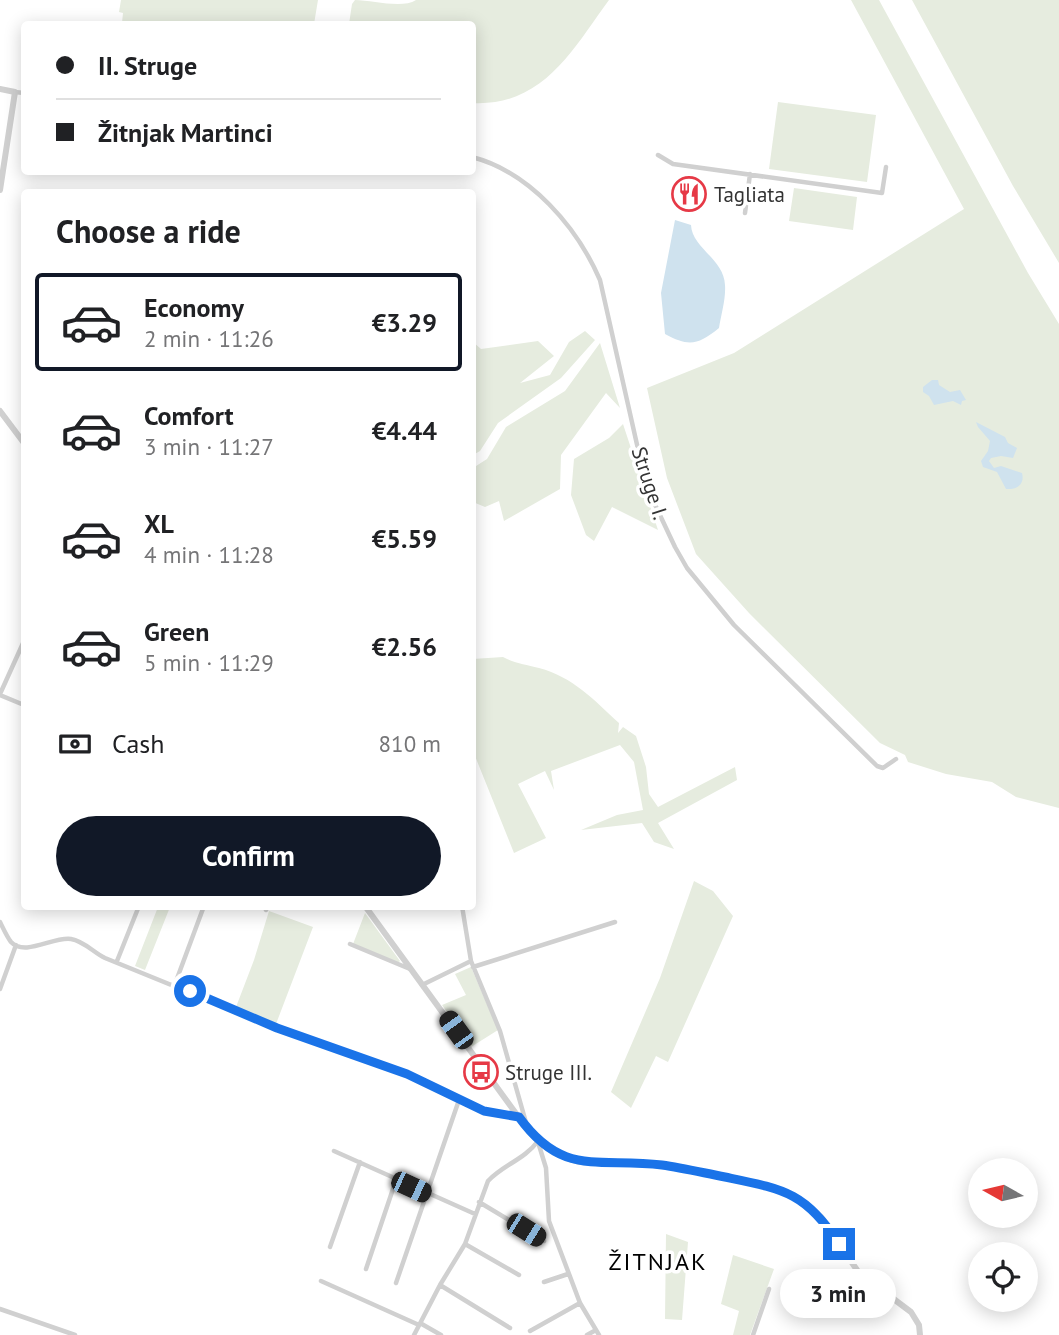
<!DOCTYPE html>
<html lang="en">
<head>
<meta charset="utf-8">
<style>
	:root { --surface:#fff; --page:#f6f6f6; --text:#202124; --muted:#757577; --line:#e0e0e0; --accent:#111827 }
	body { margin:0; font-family:"PT Sans",sans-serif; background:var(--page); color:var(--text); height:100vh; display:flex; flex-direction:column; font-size:26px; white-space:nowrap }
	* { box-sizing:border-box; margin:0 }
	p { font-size:23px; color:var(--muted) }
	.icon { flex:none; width:38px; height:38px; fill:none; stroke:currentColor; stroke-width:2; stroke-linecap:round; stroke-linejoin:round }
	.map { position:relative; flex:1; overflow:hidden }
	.drawer { position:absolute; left:21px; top:189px; width:455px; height:721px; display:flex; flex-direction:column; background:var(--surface); border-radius:7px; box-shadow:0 4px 18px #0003 }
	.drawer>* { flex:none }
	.guide { position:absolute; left:21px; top:21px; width:455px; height:154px; border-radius:7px; box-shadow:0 4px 18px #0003; display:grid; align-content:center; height:154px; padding:0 35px; background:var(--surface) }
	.needle { width:46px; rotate:278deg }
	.controls { position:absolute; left:968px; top:1158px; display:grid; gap:14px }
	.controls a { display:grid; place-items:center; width:70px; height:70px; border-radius:50%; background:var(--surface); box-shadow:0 4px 18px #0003; font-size:35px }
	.end { position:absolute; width:32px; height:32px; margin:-16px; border:9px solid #1a73e8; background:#fff; box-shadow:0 0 0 4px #fff }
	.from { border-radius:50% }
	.bubble { position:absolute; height:49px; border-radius:24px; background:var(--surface); box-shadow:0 4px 18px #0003; font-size:23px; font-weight:600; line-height:49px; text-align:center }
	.car { position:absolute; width:21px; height:42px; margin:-21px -10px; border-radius:9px; box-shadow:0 0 5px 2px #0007; background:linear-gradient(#222 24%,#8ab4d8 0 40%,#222 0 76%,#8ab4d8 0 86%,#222 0) }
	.guide b { display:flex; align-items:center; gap:24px; height:66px; font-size:26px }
	.guide b+b { border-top:2px solid var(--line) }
	.guide i { width:18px; height:18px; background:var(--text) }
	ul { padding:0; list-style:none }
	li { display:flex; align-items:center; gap:21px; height:98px; margin:0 14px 10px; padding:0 21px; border:4px solid transparent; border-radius:7px }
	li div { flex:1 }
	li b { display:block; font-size:26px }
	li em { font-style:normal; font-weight:600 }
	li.selected { border-color:var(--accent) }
	li>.icon { width:63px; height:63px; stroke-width:1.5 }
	h2 { padding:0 35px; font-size:32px; line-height:84px }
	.pay { display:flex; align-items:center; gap:18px; height:77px; padding:0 35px; font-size:26px }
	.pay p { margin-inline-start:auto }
	.action { display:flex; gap:14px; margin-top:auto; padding:14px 35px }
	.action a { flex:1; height:80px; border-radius:42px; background:var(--accent); color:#fff; font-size:28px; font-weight:600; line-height:80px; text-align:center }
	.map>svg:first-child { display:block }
</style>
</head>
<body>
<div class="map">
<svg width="1059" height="1335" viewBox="0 0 1059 1335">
	<rect width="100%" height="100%" fill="#fff"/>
	<path fill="#e6ecdf" d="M 121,0 L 318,0 L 314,24 L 117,24 L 122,23 L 123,13 L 119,12 Z
		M 355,0 C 372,0 402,9 416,0 L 609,0 C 573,49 543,107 472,103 L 472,24 L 349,24 L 352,4 Z
		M 851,0 L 879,0 L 1028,273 L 1059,324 L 1059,808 L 1016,797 L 992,782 L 946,774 L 908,762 L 905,755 L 880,743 L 749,613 L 696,554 L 667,478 L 647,388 L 734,353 L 964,209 Z
		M 912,0 L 1059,0 L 1059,263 L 1013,186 Z
		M 778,102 L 876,115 L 867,182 L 769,169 Z
		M 794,188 L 857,197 L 853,230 L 789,221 Z
		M 585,331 L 595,340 L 561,378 L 498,423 L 480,451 L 473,455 L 473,342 L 481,349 L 538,341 L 554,356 L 520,383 L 550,375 L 569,342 Z
		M 600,343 L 620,408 L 606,393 L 561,455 L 560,489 L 504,521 L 499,501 L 485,507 L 473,502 L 473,468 L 487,459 L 506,427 L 565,391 Z
		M 623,424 L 658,530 L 612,507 L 594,541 L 586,535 L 571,495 L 574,459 L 609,438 Z
		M 503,657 C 516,664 525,664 539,668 C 573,677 594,700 619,723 L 618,733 L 623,727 L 636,736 L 646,767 L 649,794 L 658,807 L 735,767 L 737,780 L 658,823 L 674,849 L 654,842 L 642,823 L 581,830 L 617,815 L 643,810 L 634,762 L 620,745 L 551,771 L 554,790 L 545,771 L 518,784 L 546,838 L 514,853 L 473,751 L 473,659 Z
		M 694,881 L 713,891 L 733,916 L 668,1062 L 656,1056 L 631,1108 L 611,1092 L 660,978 Z
		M 158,907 L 170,907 L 145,970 L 135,966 Z
		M 269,911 L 313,927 L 276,1024 L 236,1007 L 254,960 Z
		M 365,913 L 400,961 L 398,963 L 353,944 Z
		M 471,967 L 498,1030 L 471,1047 L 442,1005 L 466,995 L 455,974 Z
		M 666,1234 L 688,1242 L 682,1320 L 665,1319 Z
		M 733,1255 L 774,1269 L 750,1335 L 733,1335 L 739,1311 L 721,1304 Z"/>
	<path fill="#cfe2ee" d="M 675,220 L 691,225 C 692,248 724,259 725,285 C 726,299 721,315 719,328 C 698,345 689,347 665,334 L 661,293 Z
		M 932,380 L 938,380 L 939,385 L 950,392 L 960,390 L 966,400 L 962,401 L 961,405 L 953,401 L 934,405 L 929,396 L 923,392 L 923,387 Z
		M 976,422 L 1005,437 L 1008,443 L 1017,448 L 1013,458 L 1001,456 L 991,458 L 989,461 L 994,468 L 1001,466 L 1022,473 C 1025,484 1017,490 1006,489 L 997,472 L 983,467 L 981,461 L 988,451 L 990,441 L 978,427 Z"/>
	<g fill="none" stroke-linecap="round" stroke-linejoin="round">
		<path stroke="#d0d0d0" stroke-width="4.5" d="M 15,92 L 24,93
			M 658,155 L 673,164 L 882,193 L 886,167
			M 472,157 C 530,172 577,227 600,280 L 638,449 L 650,494 L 675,547 L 687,568 L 734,625 L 877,766 L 883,768 L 896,759
			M 745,213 L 750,174
			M 0,694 L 24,641
			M 0,695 L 24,705
			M 462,906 L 471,961 L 500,1031 L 527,1126
			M 266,910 L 268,906
			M 0,922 C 3,928 7,937 11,942 C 25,957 54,936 71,939 C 84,941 94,953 105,958 L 277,1028 L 407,1075 L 484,1111 L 518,1117
			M 350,944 L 410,969
			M 117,961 L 139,906
			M 473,967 L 615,922
			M 175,984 L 204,906
			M 422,985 L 471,961
			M 0,989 L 16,945
			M 538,1142 L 546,1168 L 549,1221 L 580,1303 L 599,1335
			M 334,1151 L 475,1214
			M 479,1202 L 544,1241
			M 465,1244 L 519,1275
			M 330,1247 L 360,1162
			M 366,1269 L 396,1180
			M 321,1281 L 419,1325
			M 544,1282 L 568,1274
			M 396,1283 L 459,1100
			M 440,1285 L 510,1328
			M 0,1309 L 75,1335
			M 420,1323 L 441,1335
			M 530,1331 L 580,1303
			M 414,1335 L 440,1285 L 465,1244 L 488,1181 C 503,1165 525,1159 538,1141
			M 587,1335 L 596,1330
			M 753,1335 L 769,1289"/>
		<path stroke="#d0d0d0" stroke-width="6" d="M 0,89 L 15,92 L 0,190
			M 0,411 L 24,443
			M 365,906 L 528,1130 C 541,1146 560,1157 580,1162 L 662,1165 L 765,1185 L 789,1194 L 821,1217 L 859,1273 L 911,1312 L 919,1325 L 920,1335"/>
	</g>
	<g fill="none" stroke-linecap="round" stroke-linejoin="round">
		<path stroke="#1a73e8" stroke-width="9" d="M 190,991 L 277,1028 L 407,1074 L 484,1111 L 519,1117 C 563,1178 599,1157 662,1165 C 683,1168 704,1173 725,1177 C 783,1189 806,1192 839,1244"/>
	</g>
	<defs>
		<g id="restaurant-ring" transform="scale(1.75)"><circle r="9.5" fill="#fff" stroke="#e63946" stroke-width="1.5"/><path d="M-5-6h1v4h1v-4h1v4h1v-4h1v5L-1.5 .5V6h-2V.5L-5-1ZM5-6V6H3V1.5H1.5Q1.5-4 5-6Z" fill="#e63946"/></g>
		<g id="bus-ring" transform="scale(1.75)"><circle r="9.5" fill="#fff" stroke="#e63946" stroke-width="1.5"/><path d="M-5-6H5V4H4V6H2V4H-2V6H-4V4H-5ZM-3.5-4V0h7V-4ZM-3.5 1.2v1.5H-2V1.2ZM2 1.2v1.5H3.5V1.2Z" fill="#e63946"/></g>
	</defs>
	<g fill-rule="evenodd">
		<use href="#restaurant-ring" x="689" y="194"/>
		<use href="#bus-ring" x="481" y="1072"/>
	</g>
	<g text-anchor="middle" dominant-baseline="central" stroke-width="7" stroke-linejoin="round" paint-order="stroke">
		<g font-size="21" fill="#333" stroke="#fff" text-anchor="start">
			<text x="714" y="194">Tagliata</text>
			<text x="505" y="1072">Struge III.</text>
		</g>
		<g font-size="21" fill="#333" stroke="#fff">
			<text transform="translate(650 483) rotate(72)">Struge I.</text>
		</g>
		<g font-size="24" letter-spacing="2" fill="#000" stroke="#fff">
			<text x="658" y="1261">ŽITNJAK</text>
		</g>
	</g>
</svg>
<div class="controls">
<a><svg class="needle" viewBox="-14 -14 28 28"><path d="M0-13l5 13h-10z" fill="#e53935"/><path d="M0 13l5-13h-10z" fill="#757577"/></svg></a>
<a><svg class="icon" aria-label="locate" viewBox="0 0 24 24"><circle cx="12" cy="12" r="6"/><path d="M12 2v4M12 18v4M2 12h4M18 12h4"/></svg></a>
</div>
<i class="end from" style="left:190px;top:991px"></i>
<i class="end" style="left:839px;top:1244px"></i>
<div class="bubble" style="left:780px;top:1269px;width:116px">3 min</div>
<i class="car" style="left:456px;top:1030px;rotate:324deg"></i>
<i class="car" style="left:411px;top:1187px;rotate:115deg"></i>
<i class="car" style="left:526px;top:1230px;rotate:122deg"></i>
<div class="guide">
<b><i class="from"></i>II. Struge</b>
<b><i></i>Žitnjak Martinci</b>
</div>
<section class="drawer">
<h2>Choose a ride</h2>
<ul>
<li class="selected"><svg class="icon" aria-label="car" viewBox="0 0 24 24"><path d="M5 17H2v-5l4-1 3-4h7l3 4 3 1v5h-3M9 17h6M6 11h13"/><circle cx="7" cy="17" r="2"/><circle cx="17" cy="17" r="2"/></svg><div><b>Economy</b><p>2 min · 11:26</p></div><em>€3.29</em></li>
<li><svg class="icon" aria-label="car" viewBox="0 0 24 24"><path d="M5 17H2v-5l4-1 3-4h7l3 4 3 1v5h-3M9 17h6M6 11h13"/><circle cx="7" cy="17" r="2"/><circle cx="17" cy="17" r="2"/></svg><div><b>Comfort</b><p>3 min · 11:27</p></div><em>€4.44</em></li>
<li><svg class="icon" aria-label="car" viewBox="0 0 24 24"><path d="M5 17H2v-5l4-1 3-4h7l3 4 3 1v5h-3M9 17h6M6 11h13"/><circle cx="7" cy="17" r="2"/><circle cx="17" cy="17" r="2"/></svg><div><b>XL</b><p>4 min · 11:28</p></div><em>€5.59</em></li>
<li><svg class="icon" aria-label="car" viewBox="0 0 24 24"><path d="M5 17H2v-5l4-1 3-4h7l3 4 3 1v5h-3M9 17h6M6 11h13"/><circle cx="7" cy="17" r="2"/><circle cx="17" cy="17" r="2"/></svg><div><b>Green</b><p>5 min · 11:29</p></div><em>€2.56</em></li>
</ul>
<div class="pay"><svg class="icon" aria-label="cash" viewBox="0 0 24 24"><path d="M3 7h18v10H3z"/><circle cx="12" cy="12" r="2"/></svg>Cash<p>810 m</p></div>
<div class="action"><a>Confirm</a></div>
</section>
</div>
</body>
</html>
